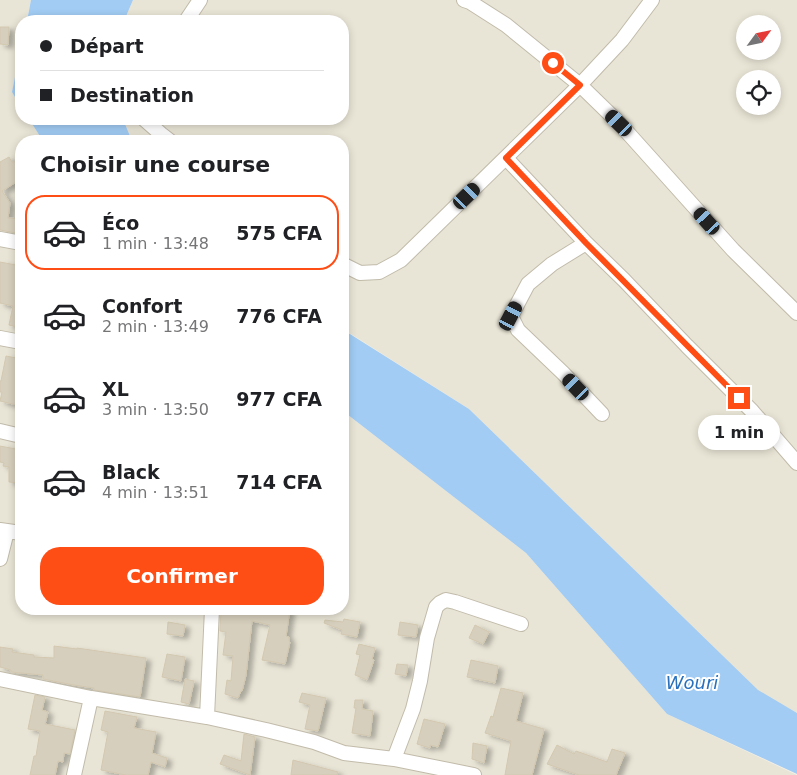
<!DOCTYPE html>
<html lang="fr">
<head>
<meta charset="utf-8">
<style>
	:root { --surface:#fff; --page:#f2f2f2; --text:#202124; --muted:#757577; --line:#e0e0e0; --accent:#ff4d16 }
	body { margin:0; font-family:"DejaVu Sans",sans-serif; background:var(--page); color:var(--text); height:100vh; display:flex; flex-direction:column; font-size:19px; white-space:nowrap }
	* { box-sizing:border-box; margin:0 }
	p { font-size:16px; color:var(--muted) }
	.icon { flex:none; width:28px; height:28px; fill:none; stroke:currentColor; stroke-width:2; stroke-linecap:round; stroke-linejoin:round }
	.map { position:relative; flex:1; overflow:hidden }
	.drawer { position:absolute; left:15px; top:135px; width:334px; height:480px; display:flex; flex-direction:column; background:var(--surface); border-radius:20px; box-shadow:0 2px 8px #0003 }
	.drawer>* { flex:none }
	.top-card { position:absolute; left:15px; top:15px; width:334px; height:110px; border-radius:20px; box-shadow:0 2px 8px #0003; display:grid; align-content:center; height:110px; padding:0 25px; background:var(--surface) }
	.needle { width:32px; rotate:57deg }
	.fabs { position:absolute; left:736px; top:15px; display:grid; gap:10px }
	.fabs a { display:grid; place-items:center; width:45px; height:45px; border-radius:50%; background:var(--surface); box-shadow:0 2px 8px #0003; font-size:25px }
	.end { position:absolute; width:22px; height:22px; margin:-11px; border:6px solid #ff4d16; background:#fff; box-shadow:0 0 0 2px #fff }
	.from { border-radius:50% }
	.bubble { position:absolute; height:35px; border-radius:18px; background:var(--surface); box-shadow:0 2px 8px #0003; font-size:16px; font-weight:700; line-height:35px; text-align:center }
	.car { position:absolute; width:15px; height:30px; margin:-15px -8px; border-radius:6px; box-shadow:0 0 4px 1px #0007; background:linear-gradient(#222 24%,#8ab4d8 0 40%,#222 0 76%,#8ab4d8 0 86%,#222 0) }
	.top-card b { display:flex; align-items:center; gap:18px; height:48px; font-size:19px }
	.top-card b+b { border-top:1px solid var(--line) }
	.top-card i { width:12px; height:12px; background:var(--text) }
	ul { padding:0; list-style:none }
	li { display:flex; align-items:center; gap:15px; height:75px; margin:0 10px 8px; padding:0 15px; border:2px solid transparent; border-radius:20px }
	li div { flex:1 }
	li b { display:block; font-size:19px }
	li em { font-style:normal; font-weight:700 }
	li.selected { border-color:var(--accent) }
	li>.icon { width:45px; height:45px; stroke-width:1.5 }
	h2 { padding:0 25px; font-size:22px; line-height:60px }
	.cta { display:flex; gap:10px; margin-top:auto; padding:10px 25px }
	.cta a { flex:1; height:58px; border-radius:20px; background:var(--accent); color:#fff; font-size:20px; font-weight:700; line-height:58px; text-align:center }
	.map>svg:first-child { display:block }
</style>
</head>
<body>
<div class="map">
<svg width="797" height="775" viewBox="0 0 797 775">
	<defs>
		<filter id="shadow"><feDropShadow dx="5" dy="3" stdDeviation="2.5" flood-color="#0004"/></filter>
	</defs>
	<rect width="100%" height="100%" fill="#f5f2e9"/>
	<path fill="#e9e5d6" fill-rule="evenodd" d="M 0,0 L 31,0 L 27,21 L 21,21 L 21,47 L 12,92 L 21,107 L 21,119 L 29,119 L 43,141 L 21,141 L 21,609 L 342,609 L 343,411 L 526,553 L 667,714 L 797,775 L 0,775 Z
		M 133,0 L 797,0 L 797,713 L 758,691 L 469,409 L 343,329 L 342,141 L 132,141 L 123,119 L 342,119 L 342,21 L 124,21 ZM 745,24 L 772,24 L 772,51 L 745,51 ZM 745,79 L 772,79 L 772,106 L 745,106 Z"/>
	<path fill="#a2ccf4" d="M 31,0 L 133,0 L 124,21 L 27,21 Z
		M 21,47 L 21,107 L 12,92 Z
		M 29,119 L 123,119 L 132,141 L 43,141 Z
		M 342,329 L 469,409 L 758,690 L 797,713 L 797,774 L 667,714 L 526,553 L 343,411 Z"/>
	<path fill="#d7cfbd" stroke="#d3c8b0" filter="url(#shadow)" d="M 0,27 L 9,27 L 8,45 L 0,44 Z
		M 9,157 L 12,162 L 21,161 L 21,179 L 2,191 L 10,203 L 8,218 L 21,219 L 21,234 L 0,230 L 0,162 Z
		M 0,262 L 21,266 L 21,328 L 9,325 L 13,306 L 0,303 Z
		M 6,356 L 21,359 L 21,406 L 0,401 L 2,392 L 0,392 L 0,381 L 1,381 Z
		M 0,446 L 21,450 L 21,483 L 9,482 L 9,467 L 3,466 L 4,463 L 0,462 Z
		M 221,609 L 290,609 L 286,636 L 289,637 L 289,641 L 290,642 L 285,664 L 262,660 L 270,625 L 252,621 L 246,675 L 242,691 L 241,691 L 238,698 L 225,694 L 227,680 L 231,681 L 233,656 L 223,655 L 226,632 L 220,631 Z
		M 344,619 L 360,622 L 357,637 L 341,634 L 342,630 L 324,623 L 325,620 L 343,622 Z
		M 168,622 L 185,625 L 183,636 L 167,634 Z
		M 400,622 L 418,625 L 416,637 L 398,635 Z
		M 475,625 L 489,632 L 483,644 L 469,638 Z
		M 359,644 L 375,648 L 372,659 L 374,660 L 367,680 L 355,675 L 360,655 L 356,654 Z
		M 54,646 L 77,649 L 77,648 L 146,658 L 140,697 L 94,690 L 94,688 L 74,685 L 43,679 L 43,675 L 11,672 L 11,670 L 0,667 L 0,647 L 13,649 L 12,652 L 34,655 L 34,657 L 54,658 Z
		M 167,654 L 185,657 L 181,681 L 162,677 Z
		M 471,660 L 498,666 L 495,683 L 467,677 Z
		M 397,664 L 408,665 L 406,676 L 395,674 Z
		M 185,679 L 194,681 L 189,704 L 181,702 Z
		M 501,688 L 523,693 L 516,721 L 544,729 L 532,775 L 505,775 L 511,741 L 485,733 L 491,716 L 493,717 Z
		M 302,693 L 326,698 L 318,731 L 305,729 L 310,705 L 299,702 Z
		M 35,695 L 45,697 L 42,710 L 48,712 L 45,724 L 75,730 L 70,754 L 64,753 L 63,762 L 58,761 L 55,775 L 30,775 L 34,756 L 36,756 L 40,731 L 28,729 Z
		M 355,700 L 363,700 L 362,709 L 373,711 L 370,736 L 352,733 L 356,708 L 354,708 Z
		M 105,711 L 137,717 L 134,728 L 156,732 L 152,753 L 167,758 L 165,767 L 151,762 L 148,775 L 126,775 L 101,770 L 108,732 L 101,730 Z
		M 424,719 L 445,724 L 438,747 L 430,745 L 430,748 L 417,744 Z
		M 244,734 L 255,737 L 250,775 L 220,764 L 224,755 L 241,761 Z
		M 473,743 L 487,746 L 484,763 L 472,759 Z
		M 557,745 L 574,754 L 576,751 L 607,762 L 612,749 L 625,753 L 616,775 L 579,775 L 547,764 Z
		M 293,760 L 338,772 L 337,775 L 291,775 Z"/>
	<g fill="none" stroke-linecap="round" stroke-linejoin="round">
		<g stroke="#c1bbaa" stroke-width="16">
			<path id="minor" d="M 464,0 L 470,2 L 506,25 L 580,85 L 619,123 L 733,250 L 797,313
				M 186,21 L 200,0
				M 144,119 L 161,134 L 170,141
				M 506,158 L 586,243 L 624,280 L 687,346 L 752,411 L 797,463
				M 0,239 L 21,243
				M 586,243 L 552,264 L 528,284 L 511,316 L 518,330 L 563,373 L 602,414
				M 342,264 L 360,273 L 379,272 L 401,260 L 580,85 L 622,40 L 652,0
				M 0,338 L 21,342
				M 0,431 L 21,436
				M 0,530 L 21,533
				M 0,559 L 7,531
				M 0,679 L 91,698 L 207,717 L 266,730 L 314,742 L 344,753 L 394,759 L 474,775
				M 207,717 L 212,609
				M 394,759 L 413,709 L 420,681 L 427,638 L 436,607 L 440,603 L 446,600 L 455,602 L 521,624
				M 74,775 L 91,698"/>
		</g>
		<use href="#minor" stroke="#fff" stroke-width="14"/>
	</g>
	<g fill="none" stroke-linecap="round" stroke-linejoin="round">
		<path stroke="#ff4d16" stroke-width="6" d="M 553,63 L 580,85 L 506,158 L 586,243 L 739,398"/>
	</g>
	<g text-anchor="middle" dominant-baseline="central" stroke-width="4" stroke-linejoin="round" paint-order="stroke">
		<g font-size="18" font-style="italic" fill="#2971bc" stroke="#fff">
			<text x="692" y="682">Wouri</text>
		</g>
	</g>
</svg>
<div class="fabs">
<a><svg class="needle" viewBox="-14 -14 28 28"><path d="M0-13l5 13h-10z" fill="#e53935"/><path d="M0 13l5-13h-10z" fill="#757577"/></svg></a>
<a><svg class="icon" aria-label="locate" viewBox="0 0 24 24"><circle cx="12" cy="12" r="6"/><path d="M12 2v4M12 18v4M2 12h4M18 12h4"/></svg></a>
</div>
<i class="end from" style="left:553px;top:63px"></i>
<i class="end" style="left:739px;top:398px"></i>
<div class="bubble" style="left:698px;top:415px;width:82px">1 min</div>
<i class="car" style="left:619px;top:123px;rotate:314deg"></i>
<i class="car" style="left:467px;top:196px;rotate:46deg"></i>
<i class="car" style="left:707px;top:221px;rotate:318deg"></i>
<i class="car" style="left:511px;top:316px;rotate:28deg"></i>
<i class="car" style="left:576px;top:387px;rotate:316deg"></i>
<div class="top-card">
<b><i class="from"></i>Départ</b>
<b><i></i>Destination</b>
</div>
<section class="drawer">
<h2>Choisir une course</h2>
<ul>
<li class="selected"><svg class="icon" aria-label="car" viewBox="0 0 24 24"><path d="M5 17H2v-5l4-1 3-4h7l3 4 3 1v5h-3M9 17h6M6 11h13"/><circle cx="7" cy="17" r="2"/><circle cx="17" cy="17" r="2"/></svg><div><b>Éco</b><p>1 min · 13:48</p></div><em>575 CFA</em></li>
<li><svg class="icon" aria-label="car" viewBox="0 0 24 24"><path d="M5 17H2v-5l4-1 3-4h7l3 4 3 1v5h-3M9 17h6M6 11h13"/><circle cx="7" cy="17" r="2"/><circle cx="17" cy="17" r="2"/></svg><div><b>Confort</b><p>2 min · 13:49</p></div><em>776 CFA</em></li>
<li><svg class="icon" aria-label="car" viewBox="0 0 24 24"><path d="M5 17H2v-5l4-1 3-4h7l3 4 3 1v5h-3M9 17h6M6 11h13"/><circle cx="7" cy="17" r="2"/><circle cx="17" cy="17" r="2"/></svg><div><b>XL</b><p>3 min · 13:50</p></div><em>977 CFA</em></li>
<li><svg class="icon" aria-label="car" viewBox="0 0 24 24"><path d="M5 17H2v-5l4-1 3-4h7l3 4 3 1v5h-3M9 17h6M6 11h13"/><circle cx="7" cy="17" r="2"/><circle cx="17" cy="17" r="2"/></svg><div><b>Black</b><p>4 min · 13:51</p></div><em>714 CFA</em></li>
</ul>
<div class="cta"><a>Confirmer</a></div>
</section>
</div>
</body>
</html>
